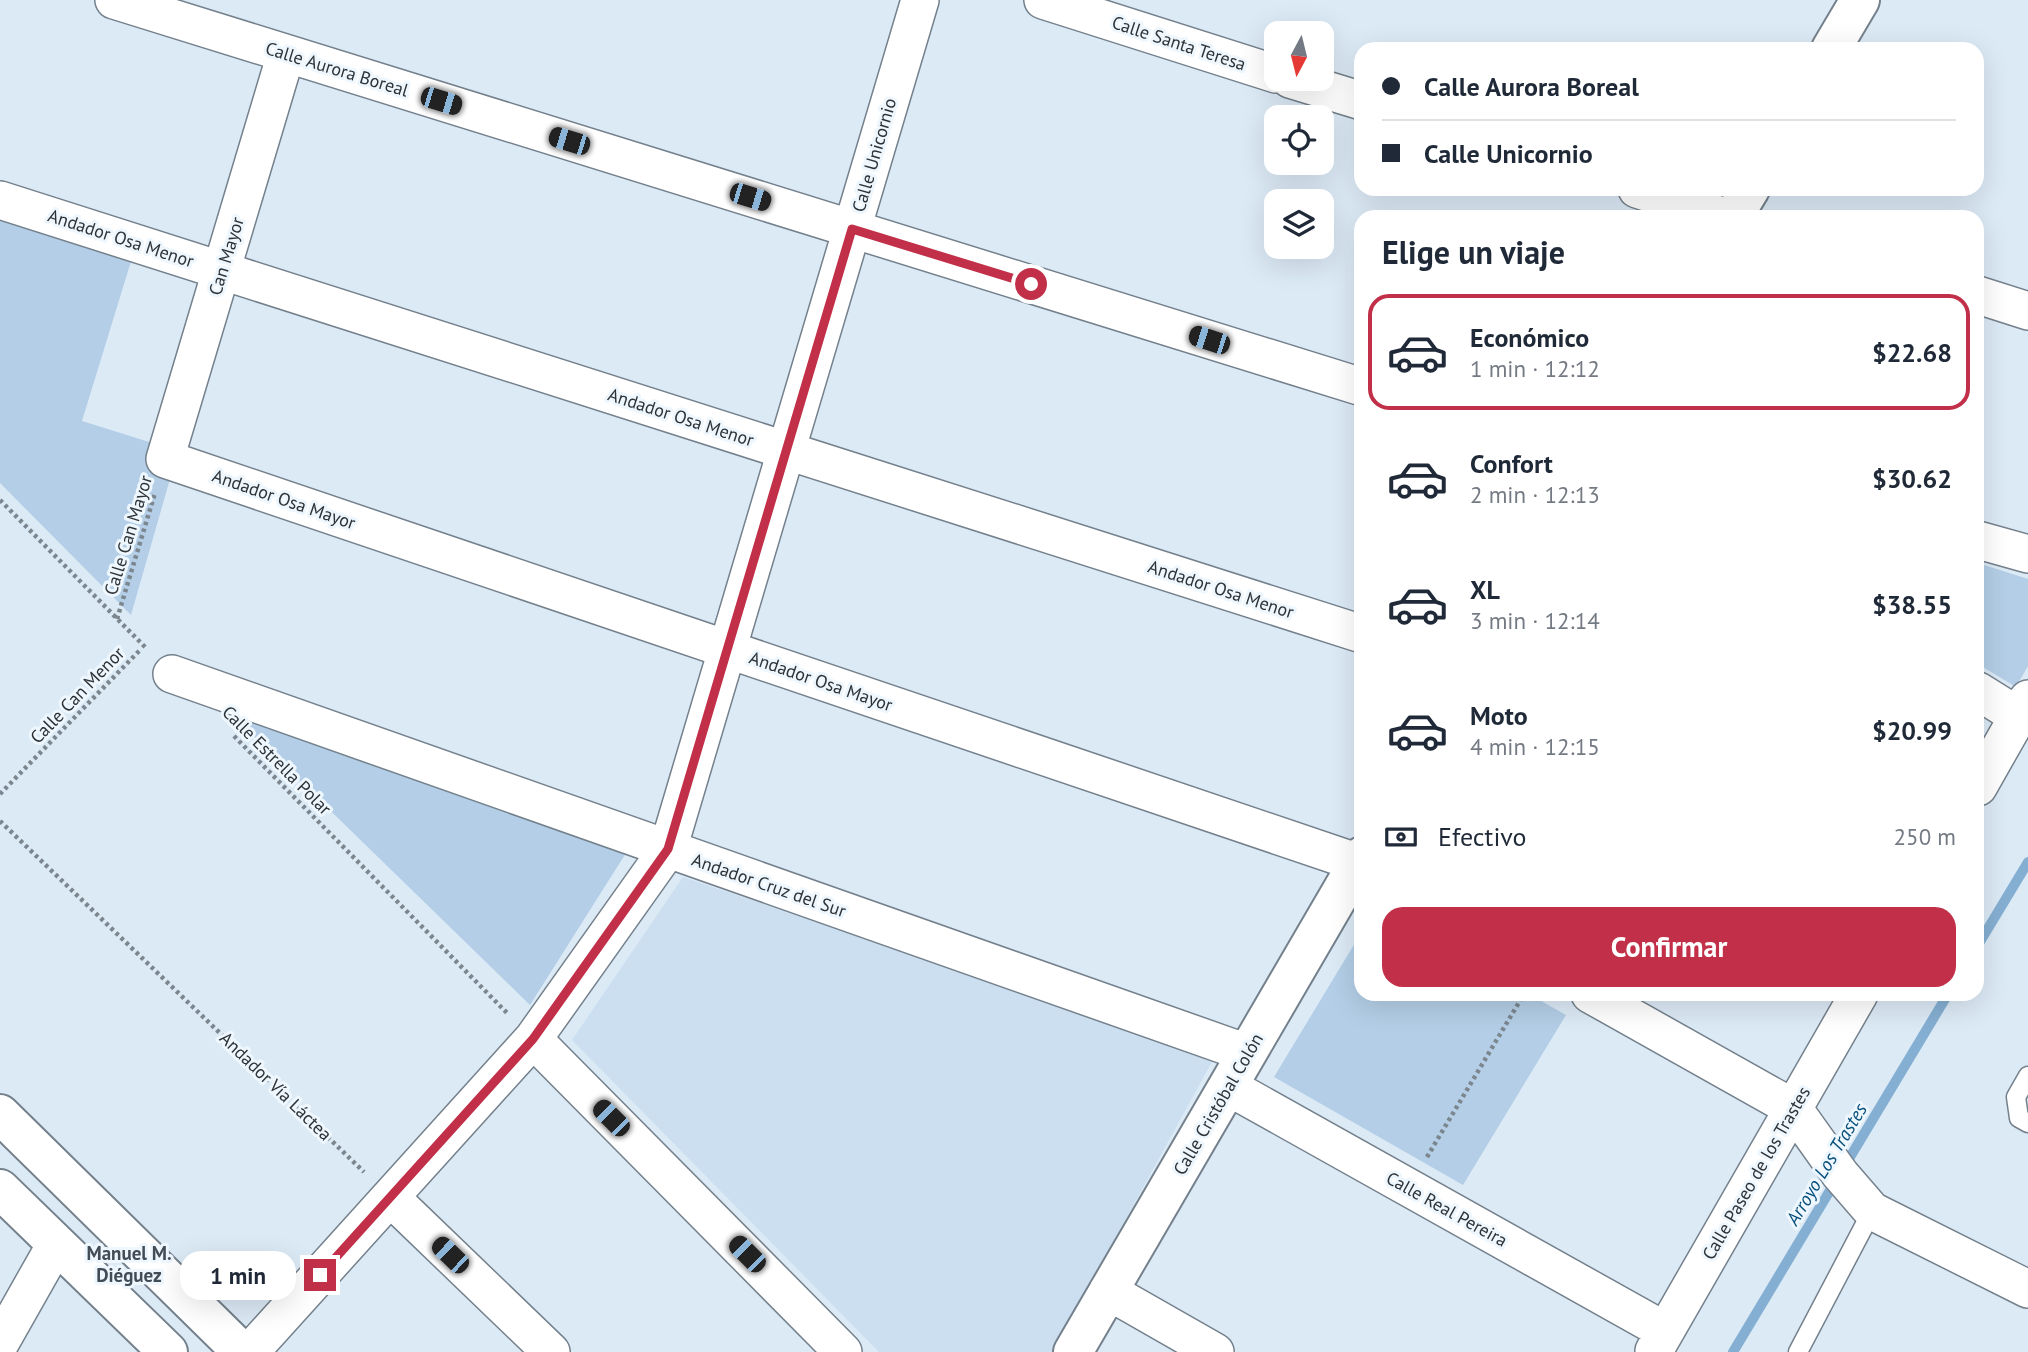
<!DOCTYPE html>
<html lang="es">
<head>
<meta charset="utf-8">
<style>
	:root { --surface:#fff; --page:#f6f6f7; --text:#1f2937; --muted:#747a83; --line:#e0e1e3; --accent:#c13048 }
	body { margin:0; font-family:"PT Sans",sans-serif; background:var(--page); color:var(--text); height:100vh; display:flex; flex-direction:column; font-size:26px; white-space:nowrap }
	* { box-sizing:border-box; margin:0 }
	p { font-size:23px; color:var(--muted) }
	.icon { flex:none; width:38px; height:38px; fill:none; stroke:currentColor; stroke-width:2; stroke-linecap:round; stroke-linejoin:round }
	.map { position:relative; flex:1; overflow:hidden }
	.side { position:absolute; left:1354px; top:210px; width:630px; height:791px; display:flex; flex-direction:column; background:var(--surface); border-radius:21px; box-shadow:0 7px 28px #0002 }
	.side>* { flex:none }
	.guide { position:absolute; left:1354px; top:42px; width:630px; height:154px; border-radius:21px; box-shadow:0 7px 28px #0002; display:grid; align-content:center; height:154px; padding:0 28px; background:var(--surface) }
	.needle { width:46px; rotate:187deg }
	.tools { position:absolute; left:1264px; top:21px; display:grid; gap:14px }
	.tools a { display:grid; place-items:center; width:70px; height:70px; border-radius:14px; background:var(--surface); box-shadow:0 7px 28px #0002; font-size:35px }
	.end { position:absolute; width:32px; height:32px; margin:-16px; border:9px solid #c13048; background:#fff; box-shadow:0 0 0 4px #fff }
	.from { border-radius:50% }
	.bubble { position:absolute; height:49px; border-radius:21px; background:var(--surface); box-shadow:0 7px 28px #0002; font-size:23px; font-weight:700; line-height:49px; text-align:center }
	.car { position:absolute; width:21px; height:42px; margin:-21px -10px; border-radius:9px; box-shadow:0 0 5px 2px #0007; background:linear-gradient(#222 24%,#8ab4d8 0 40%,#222 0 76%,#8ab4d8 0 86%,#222 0) }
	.guide b { display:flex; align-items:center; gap:24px; height:66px; font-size:26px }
	.guide b+b { border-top:2px solid var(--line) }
	.guide i { width:18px; height:18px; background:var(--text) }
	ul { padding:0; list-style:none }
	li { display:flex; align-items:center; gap:21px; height:116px; margin:0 14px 10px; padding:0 14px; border:4px solid transparent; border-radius:21px }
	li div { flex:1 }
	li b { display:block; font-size:26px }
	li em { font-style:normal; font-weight:700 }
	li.selected { border-color:var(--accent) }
	li>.icon { width:63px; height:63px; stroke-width:1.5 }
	h2 { padding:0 28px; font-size:32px; line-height:84px }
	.pay { display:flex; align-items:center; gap:18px; height:77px; padding:0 28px; font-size:26px }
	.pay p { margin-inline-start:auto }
	.primary-button { display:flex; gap:14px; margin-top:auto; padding:14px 28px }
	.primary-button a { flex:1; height:80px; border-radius:21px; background:var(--accent); color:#fff; font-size:28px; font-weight:700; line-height:80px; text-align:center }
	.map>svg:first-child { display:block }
</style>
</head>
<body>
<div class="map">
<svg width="2028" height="1352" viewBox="0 0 2028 1352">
	<rect width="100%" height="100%" fill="#dceaf6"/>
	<path fill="#cbdff0" d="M 683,877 L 1214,1058 L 1053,1352 L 879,1352 L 572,1040 Z"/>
	<path fill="#b3cee6" d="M 0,216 L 132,258 L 82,421 L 178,451 L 131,615 L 0,483 Z
		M 1978,563 L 2028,579 L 2028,666 L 2016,687 L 1978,664 Z
		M 227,710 L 626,853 L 530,1005 Z
		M 1361,933 L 1362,994 L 1529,994 L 1566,1015 L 1463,1185 L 1274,1077 Z"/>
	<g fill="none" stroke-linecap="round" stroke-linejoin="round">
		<path stroke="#85afd2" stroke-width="10" d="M 1978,945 L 2028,862
			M 1733,1352 L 1948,994"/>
		<g stroke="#74818c" stroke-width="21">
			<path id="lane" d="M 2028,1076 L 2016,1097 L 2019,1118 L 2028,1123
				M 1798,1352 L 1872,1211"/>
		</g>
		<g stroke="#74818c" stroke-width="40">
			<path id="street" d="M 114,0 L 1362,387
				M 1043,0 L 1276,74
				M 286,54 L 165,459 L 1362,864
				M 1290,79 L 1362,101
				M 1637,189 L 1725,217
				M 0,200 L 1362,634
				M 1978,295 L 2028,311
				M 1978,540 L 2028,554
				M 172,674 L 1247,1053
				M 1978,691 L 2018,716
				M 1978,787 L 2028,699
				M 1590,994 L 1793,1108 L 1840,1174 L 1872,1211 L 2028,1289
				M 533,1039 L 843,1352
				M 1229,1087 L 1665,1331
				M 390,1197 L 551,1352
				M 1108,1291 L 1215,1352
				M 0,1343 L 56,1244
				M 1654,1351 L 1859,994
				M 250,1352 L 533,1039 L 668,849 L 920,0"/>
		</g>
		<g stroke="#74818c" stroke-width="42">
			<path id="secondary" d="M 1831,49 L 1860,0
				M 1733,217 L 1750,189
				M 0,1114 L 242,1352
				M 0,1189 L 168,1352
				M 1073,1352 L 1362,856"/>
		</g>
		<path stroke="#7c868e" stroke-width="4.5" stroke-dasharray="3.5 3.5" stroke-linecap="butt" d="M 0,500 L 146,648
			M 117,619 L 155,493
			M 234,736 L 508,1014
			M 0,794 L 141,649
			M 0,821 L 364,1172
			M 1427,1157 L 1524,994"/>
		<use href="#lane" stroke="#fff" stroke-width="18"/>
		<use href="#street" stroke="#fff" stroke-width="37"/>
		<use href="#secondary" stroke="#fff" stroke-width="38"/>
	</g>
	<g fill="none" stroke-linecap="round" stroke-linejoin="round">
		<path stroke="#c13048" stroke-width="9" d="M 320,1275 L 533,1039 L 668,849 L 852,229 L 1031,284"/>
	</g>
	<g text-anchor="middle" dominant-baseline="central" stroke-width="6" stroke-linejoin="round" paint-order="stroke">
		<g font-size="18" fill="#2d3337" stroke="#eef7fe">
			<text transform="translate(1179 43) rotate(18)">Calle Santa Teresa</text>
			<text transform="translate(337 69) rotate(17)">Calle Aurora Boreal</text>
			<text transform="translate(874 155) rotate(-74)">Calle Unicornio</text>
			<text transform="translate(121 238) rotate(18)">Andador Osa Menor</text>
			<text transform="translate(226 256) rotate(-73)">Can Mayor</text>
			<text transform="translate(681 417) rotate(18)">Andador Osa Menor</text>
			<text transform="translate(284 499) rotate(19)">Andador Osa Mayor</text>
			<text transform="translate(128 535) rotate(-73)">Calle Can Mayor</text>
			<text transform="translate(1221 589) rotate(18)">Andador Osa Menor</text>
			<text transform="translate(821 681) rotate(19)">Andador Osa Mayor</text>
			<text transform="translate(77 695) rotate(-46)">Calle Can Menor</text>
			<text transform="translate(277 760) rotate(45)">Calle Estrella Polar</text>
			<text transform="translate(769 885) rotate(19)">Andador Cruz del Sur</text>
			<text transform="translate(276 1086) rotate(44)">Andador Vía Láctea</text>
			<text transform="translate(1218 1104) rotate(-60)">Calle Cristóbal Colón</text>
			<text transform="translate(1756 1173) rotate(-60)">Calle Paseo de los Trastes</text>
			<text transform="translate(1447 1209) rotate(29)">Calle Real Pereira</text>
		</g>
		<g font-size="19" font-style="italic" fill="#074f7c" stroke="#eef7fe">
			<text transform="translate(1826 1164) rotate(-59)">Arroyo Los Trastes</text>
		</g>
		<g font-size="19" font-weight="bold" fill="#414c56" stroke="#eef7fe">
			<text x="129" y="1253">Manuel M.<tspan x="129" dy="22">Diéguez</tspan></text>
		</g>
	</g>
</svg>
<div class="tools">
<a><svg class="needle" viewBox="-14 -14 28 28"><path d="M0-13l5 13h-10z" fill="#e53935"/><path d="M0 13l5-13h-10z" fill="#747a83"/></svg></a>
<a><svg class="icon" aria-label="locate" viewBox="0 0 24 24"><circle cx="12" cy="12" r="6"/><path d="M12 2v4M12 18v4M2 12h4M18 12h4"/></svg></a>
<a><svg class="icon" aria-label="layers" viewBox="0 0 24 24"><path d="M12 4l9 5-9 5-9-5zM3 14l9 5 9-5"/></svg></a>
</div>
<i class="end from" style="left:1031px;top:284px"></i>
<i class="end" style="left:320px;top:1275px"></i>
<div class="bubble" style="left:180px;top:1251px;width:116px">1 min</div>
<i class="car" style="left:441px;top:101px;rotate:107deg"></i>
<i class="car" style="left:569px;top:141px;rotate:287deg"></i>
<i class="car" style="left:750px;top:197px;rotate:107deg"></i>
<i class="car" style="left:1209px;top:340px;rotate:288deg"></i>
<i class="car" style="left:611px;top:1118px;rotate:315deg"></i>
<i class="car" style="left:747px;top:1254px;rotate:315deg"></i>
<i class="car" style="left:450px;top:1255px;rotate:314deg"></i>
<div class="guide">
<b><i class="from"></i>Calle Aurora Boreal</b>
<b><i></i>Calle Unicornio</b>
</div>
<section class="side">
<h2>Elige un viaje</h2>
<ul>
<li class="selected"><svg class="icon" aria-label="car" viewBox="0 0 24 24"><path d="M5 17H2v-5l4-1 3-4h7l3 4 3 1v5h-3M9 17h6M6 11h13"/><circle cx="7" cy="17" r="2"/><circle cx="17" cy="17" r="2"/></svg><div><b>Económico</b><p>1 min · 12:12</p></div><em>$22.68</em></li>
<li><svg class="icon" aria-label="car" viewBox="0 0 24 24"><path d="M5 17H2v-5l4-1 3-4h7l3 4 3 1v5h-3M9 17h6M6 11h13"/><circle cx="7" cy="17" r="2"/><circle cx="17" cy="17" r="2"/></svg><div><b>Confort</b><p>2 min · 12:13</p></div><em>$30.62</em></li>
<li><svg class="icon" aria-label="car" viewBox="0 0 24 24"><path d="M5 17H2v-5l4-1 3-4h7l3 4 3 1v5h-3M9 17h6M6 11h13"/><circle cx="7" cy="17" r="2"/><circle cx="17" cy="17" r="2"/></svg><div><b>XL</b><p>3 min · 12:14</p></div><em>$38.55</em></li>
<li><svg class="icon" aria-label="car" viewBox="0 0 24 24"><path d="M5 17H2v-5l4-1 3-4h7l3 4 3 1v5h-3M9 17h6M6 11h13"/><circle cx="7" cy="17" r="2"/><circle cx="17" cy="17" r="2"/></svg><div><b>Moto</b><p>4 min · 12:15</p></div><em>$20.99</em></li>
</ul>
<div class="pay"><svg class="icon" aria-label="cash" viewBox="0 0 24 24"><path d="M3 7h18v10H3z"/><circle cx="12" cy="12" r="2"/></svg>Efectivo<p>250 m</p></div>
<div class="primary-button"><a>Confirmar</a></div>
</section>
</div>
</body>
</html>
